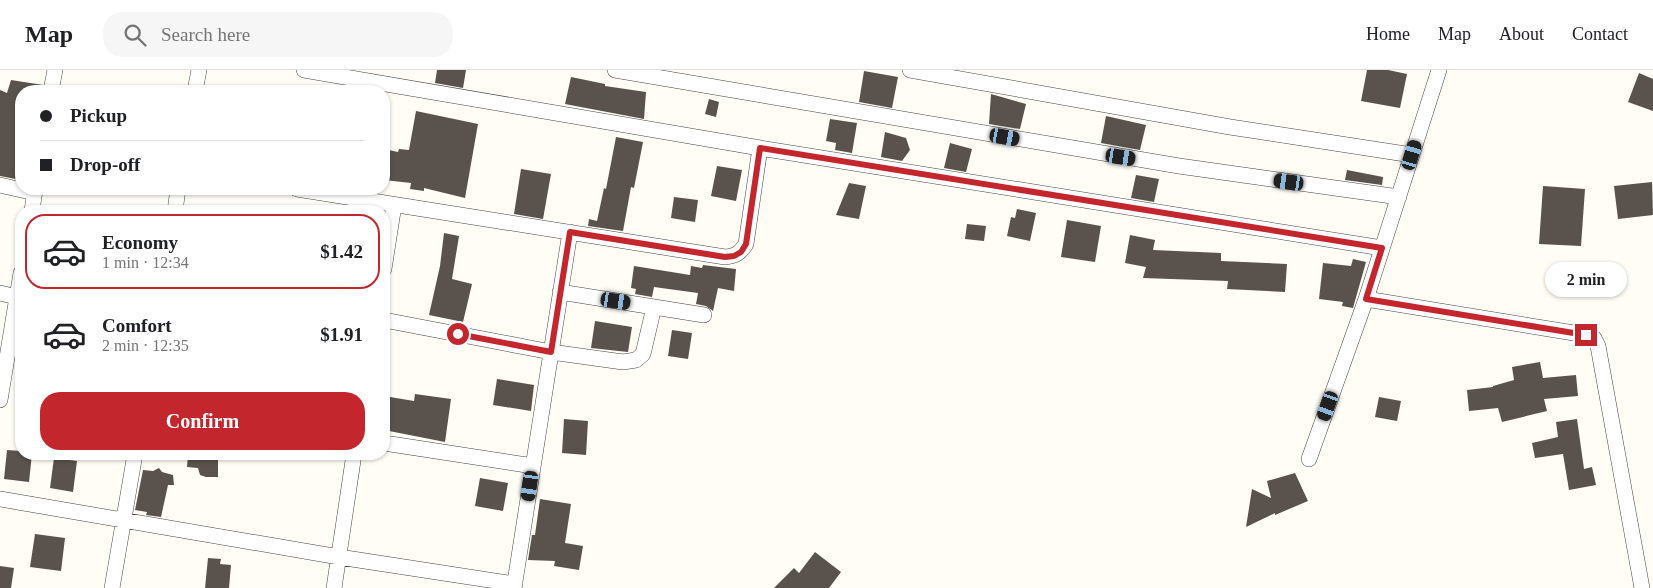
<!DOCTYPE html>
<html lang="en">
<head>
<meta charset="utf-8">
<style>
	:root { --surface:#fff; --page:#f6f6f6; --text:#202124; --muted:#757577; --line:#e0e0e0; --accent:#c4262e }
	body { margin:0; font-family:Georgia,serif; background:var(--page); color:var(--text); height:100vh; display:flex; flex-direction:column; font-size:19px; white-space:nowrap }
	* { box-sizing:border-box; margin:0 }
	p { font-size:16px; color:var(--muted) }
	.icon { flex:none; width:28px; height:28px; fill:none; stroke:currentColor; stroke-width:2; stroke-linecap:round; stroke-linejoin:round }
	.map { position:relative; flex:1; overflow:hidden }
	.panel { position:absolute; left:15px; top:135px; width:375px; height:255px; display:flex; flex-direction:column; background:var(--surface); border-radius:20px; box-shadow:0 1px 4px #0004 }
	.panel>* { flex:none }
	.guide { position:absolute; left:15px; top:15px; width:375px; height:110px; border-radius:20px; box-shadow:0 1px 4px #0004; display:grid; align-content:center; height:110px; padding:0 25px; background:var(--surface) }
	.end { position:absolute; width:22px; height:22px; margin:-11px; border:6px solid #c4262e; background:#fff; box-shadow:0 0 0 2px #fff }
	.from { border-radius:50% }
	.bubble { position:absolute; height:35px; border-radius:18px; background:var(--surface); box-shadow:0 1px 4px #0004; font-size:16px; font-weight:600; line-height:35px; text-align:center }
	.car { position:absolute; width:15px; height:30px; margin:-15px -8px; border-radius:6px; box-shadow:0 0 4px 1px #0007; background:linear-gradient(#222 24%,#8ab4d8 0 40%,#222 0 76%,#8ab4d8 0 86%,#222 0) }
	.guide b { display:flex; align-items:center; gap:18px; height:48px; font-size:19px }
	.guide b+b { border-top:1px solid var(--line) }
	.guide i { width:12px; height:12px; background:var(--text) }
	ul { padding:9px 0 0; list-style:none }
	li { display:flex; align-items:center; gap:15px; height:75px; margin:0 10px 8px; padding:0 15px; border:2px solid transparent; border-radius:20px }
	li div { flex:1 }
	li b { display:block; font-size:19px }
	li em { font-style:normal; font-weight:600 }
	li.current { border-color:var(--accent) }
	li>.icon { width:45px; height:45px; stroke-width:1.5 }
	.action { display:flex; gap:10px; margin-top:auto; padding:10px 25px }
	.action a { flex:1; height:58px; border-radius:20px; background:var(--accent); color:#fff; font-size:20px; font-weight:600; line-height:58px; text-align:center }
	header { display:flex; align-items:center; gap:30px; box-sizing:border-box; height:70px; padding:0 25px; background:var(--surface); border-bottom:1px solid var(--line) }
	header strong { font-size:24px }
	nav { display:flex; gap:28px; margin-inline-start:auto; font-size:18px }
	.search { width:350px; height:45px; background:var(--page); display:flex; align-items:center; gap:12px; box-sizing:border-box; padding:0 18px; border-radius:20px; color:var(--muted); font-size:19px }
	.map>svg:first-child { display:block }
</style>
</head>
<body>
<header>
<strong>Map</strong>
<div class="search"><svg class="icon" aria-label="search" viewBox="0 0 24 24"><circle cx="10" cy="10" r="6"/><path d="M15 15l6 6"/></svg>Search here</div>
<nav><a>Home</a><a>Map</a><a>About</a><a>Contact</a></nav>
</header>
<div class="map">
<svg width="1653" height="518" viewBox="0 0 1653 518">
	<rect width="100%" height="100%" fill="#fffdf5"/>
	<path fill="#5a524d" d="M 437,0 L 466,0 L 463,18 L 435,13 Z
		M 1367,0 L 1388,0 L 1407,4 L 1400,38 L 1361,31 Z
		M 864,1 L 898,7 L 892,38 L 859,32 Z
		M 1639,3 L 1653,9 L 1653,41 L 1628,32 Z
		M 571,7 L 605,14 L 605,16 L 646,22 L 644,49 L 565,34 Z
		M 11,10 L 43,15 L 42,21 L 21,21 L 21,110 L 0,106 L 0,20 L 7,23 Z
		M 991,24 L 1026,34 L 1020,59 L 989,54 Z
		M 709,29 L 719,32 L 716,47 L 705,44 Z
		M 416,41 L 478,54 L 465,128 L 424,118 L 424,121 L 410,119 L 411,113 L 384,110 L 384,79 L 398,82 L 399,79 L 409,80 Z
		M 1106,46 L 1146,55 L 1140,80 L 1101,73 Z
		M 830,49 L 857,53 L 852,83 L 835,80 L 836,73 L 826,71 Z
		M 885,62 L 906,68 L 910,80 L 902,91 L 881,87 Z
		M 616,67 L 643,72 L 634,118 L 631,117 L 623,161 L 588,156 L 589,149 L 597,151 L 604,118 L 606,119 Z
		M 950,73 L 972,79 L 966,102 L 944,98 Z
		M 717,96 L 742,100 L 736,131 L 711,126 Z
		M 521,99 L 551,104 L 543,149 L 514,144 Z
		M 1347,100 L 1383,107 L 1382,115 L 1345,110 Z
		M 1136,105 L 1159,109 L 1154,132 L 1131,128 Z
		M 1652,112 L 1653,145 L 1618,149 L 1614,116 Z
		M 849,113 L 866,116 L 859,149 L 836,145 Z
		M 1543,116 L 1585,119 L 1581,176 L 1539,174 Z
		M 674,127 L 698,130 L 695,152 L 671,148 Z
		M 1017,139 L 1036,143 L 1030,171 L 1007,166 L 1011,147 L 1015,148 Z
		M 1067,150 L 1101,156 L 1095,192 L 1061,187 Z
		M 967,154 L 986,156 L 984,171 L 965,169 Z
		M 444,163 L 459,166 L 452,209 L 472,214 L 463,252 L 429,245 L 440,196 Z
		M 1130,165 L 1155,170 L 1153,180 L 1221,183 L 1221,191 L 1287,194 L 1285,222 L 1227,219 L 1228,211 L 1143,208 L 1146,197 L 1125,193 Z
		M 1353,189 L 1366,192 L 1353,238 L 1342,236 L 1343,232 L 1319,229 L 1323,193 L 1351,196 Z
		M 703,195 L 736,199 L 734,221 L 718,218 L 713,241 L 706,236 L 696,234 L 698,223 L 654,217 L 652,227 L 635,224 L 636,219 L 631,218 L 634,196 L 690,205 L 691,196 L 702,198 Z
		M 595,251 L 632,257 L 628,282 L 591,278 Z
		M 672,260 L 692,263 L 688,289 L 668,286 Z
		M 1540,292 L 1543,308 L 1576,305 L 1578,326 L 1544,329 L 1547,341 L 1502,352 L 1498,338 L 1469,341 L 1467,320 L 1493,317 L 1493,316 L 1514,310 L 1512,297 Z
		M 497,309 L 534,315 L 531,341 L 493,335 Z
		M 415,324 L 451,329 L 445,372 L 384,360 L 384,326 L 414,331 Z
		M 1379,327 L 1401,331 L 1397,351 L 1375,347 Z
		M 564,349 L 588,351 L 586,385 L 562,383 Z
		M 1577,349 L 1584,399 L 1592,397 L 1596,415 L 1569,420 L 1563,384 L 1535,388 L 1532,373 L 1558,367 L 1556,352 Z
		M 7,380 L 21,381 L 21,384 L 32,384 L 29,412 L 4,409 Z
		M 188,384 L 218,384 L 218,407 L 206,407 L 200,405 L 198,398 L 187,397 Z
		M 54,388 L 77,391 L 73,422 L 50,418 Z
		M 159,398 L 162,402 L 173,405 L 174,415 L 168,415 L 161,447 L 146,445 L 147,442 L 135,440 L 143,400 L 153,401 Z
		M 1295,403 L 1308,431 L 1275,445 L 1275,443 L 1246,457 L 1252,419 L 1271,428 L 1267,411 Z
		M 480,408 L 508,413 L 503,441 L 475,436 Z
		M 540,429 L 571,434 L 565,473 L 583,476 L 579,500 L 554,496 L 555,491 L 528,490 L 532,465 L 535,465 Z
		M 35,464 L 65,468 L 61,501 L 30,497 Z
		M 815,482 L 841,502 L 829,518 L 774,518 L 794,498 L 799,503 Z
		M 208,488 L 221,489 L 220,494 L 231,495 L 229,518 L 205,518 Z
		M 0,496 L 14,498 L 11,518 L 0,518 Z"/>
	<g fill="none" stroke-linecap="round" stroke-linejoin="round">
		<g stroke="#444" stroke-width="16">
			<path id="minor" d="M 304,0 L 760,78 L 1382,178
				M 615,0 L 1179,96 L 1399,127
				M 910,0 L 1230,57 L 1412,85
				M 51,21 L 55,0
				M 195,21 L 199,0
				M 0,115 L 35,123
				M 297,119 L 725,187 C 736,186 740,183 746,174 L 760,78
				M 32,141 L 35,119
				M 175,141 L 178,119
				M 384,199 L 394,135
				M 560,222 L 704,245
				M 0,223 L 17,227
				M 1366,229 L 1586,265 L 1594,268 L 1598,276 L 1642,518
				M 384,250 L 551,282 L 623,292 L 636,290 L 643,284 L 654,237
				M 0,330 L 21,203
				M 384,373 L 533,396
				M 1309,389 L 1366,229 L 1439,0
				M 0,429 L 339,487 L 515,514
				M 112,518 L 135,384
				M 334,518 L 354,384
				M 514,518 L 570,162"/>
		</g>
		<use href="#minor" stroke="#fff" stroke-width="15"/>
	</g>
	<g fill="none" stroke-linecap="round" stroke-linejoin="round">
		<path stroke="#c4262e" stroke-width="6" d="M 458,264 L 551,282 L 570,162 L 725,187 L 734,186 L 741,182 L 746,174 L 760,78 L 1382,178 L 1366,229 L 1586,265"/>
	</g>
</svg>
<i class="end from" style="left:458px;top:264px"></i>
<i class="end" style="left:1586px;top:265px"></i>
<div class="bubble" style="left:1545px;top:192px;width:82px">2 min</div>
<i class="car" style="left:1005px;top:67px;rotate:100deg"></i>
<i class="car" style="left:1412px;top:85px;rotate:17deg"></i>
<i class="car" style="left:1121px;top:87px;rotate:99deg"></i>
<i class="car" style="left:1289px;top:112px;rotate:278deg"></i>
<i class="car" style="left:616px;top:231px;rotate:99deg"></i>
<i class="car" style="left:1328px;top:336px;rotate:200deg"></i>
<i class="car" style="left:530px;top:416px;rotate:188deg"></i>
<div class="guide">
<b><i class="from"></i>Pickup</b>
<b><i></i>Drop-off</b>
</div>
<section class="panel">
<ul>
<li class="current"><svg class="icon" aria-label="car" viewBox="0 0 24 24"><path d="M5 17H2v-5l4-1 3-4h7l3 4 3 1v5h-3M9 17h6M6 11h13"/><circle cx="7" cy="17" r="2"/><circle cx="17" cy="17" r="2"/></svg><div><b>Economy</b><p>1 min · 12:34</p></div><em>$1.42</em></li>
<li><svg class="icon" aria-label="car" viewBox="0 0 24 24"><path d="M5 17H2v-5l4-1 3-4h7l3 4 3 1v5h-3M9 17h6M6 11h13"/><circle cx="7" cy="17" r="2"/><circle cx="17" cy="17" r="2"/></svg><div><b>Comfort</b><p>2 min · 12:35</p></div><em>$1.91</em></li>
</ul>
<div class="action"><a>Confirm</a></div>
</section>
</div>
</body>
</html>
